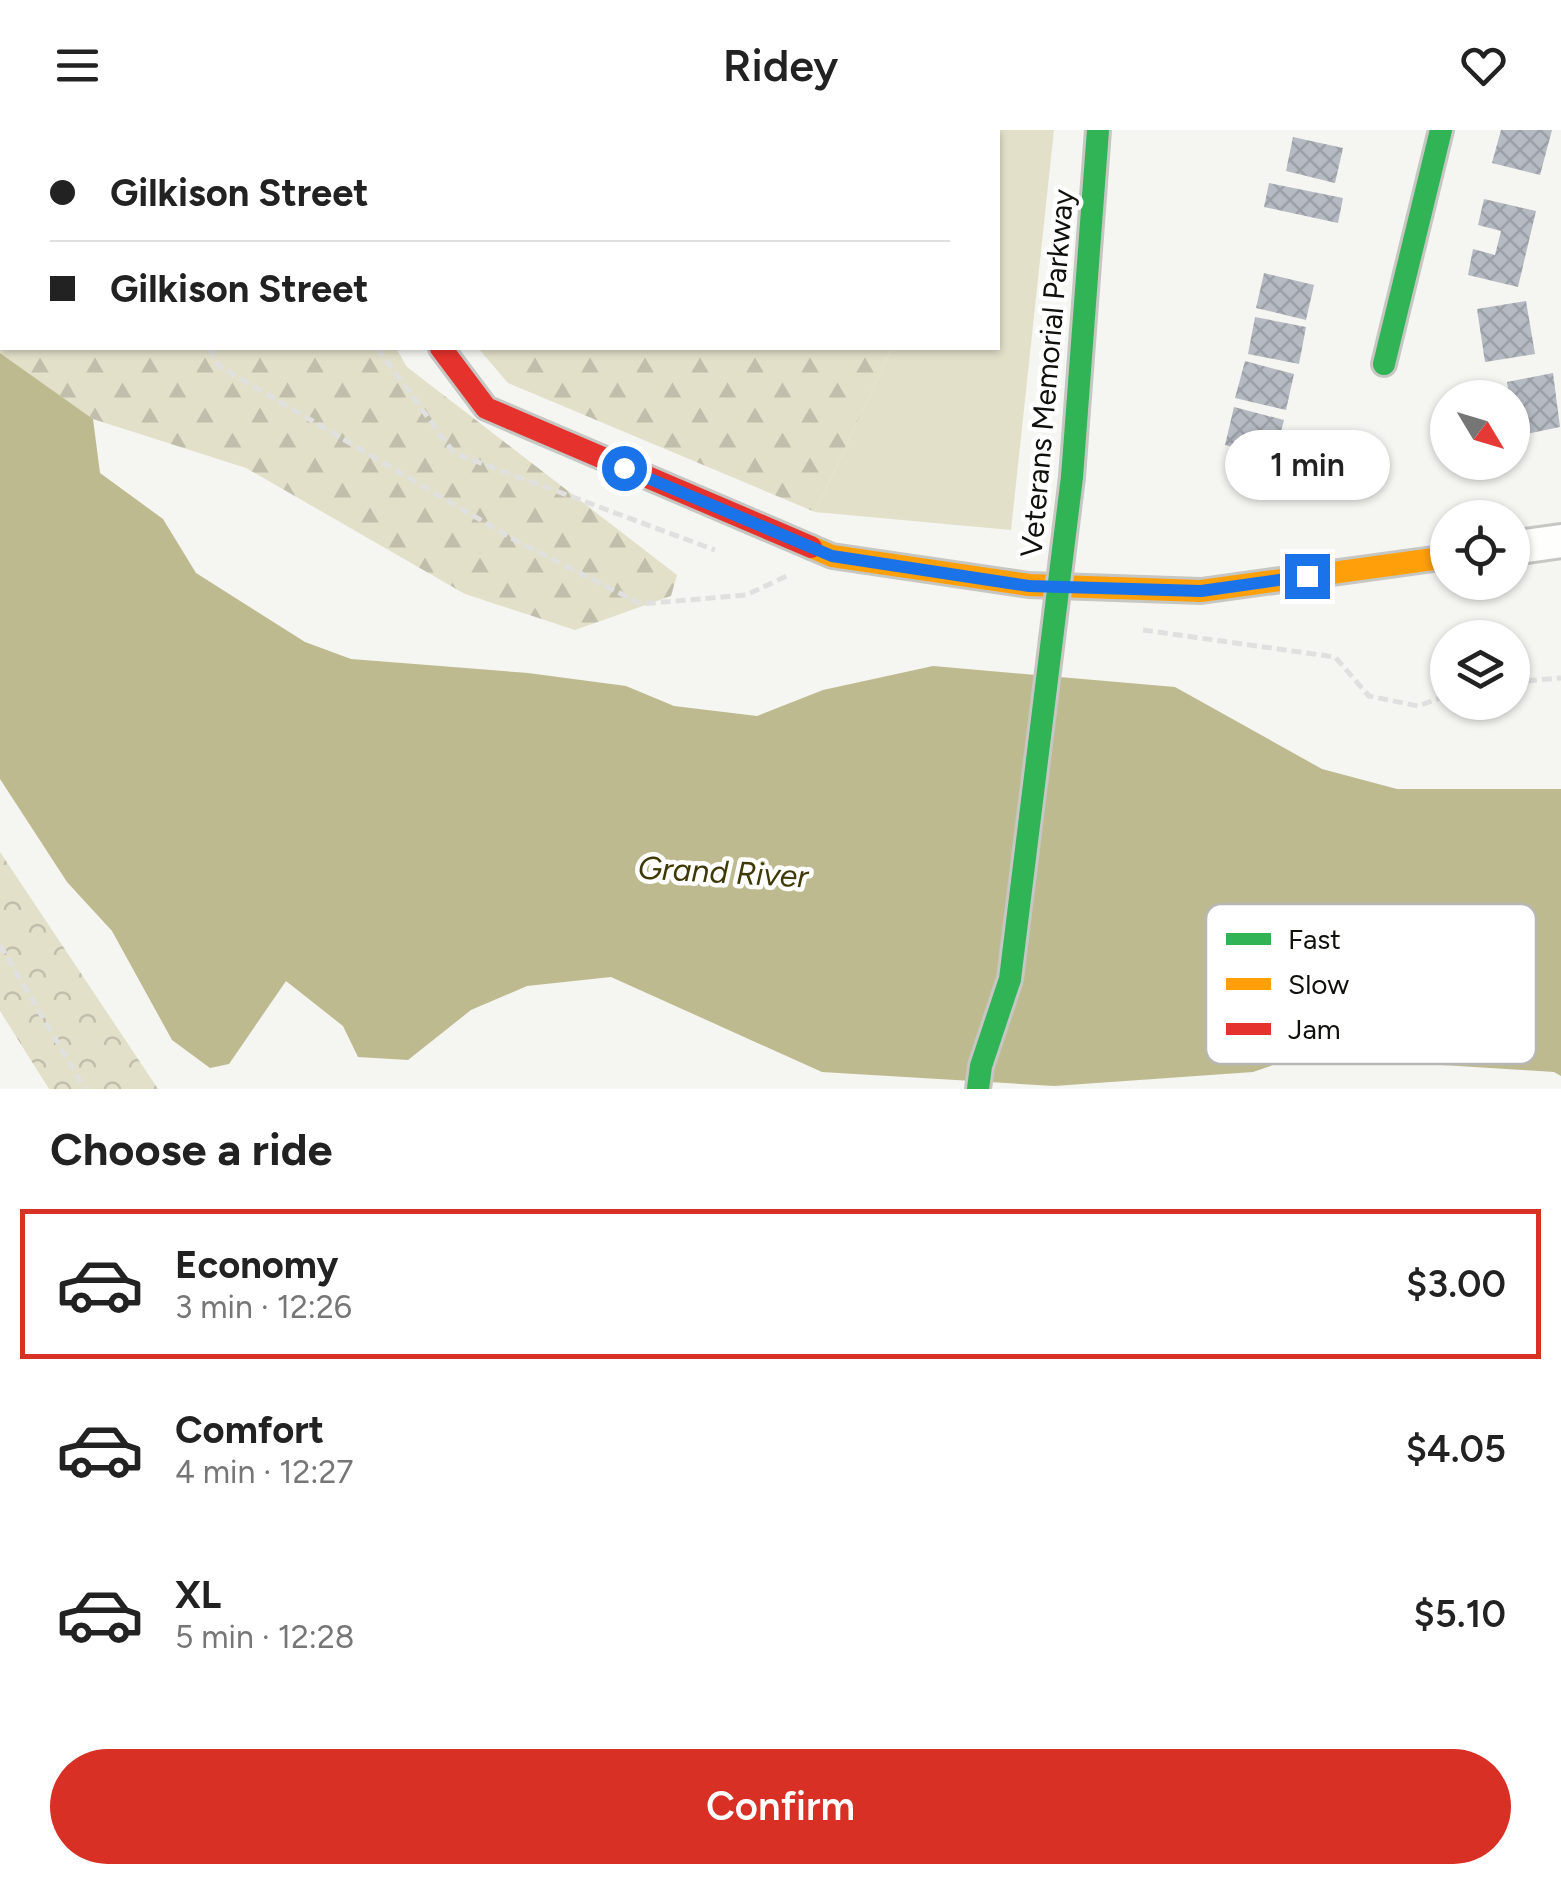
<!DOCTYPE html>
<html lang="en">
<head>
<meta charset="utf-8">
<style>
	:root { --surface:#fff; --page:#f2f2f2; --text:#222; --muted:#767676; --line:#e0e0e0; --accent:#d93025 }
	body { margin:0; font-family:Figtree,sans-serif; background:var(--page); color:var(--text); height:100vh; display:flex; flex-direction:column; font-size:38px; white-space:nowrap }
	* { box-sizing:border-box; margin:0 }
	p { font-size:32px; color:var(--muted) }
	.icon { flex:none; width:55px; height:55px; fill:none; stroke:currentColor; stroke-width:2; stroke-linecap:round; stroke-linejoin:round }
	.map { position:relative; height:959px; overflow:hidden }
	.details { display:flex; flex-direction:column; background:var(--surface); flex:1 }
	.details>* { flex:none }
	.guide { position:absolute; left:0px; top:0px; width:1000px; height:220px; box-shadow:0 2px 8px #0004; display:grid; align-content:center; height:220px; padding:0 50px; background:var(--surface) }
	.needle { width:65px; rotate:128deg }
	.fabs { position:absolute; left:1430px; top:250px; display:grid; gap:20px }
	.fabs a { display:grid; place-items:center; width:100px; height:100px; border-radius:50%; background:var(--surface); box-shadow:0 2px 8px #0004; font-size:50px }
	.end { position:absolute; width:45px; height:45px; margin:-22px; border:12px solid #1a73e8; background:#fff; box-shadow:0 0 0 5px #fff }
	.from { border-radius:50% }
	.bubble { position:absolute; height:70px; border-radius:35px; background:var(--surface); box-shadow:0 2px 8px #0004; font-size:32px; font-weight:600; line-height:70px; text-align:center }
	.guide b { display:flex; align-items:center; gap:35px; height:95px; font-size:38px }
	.guide b+b { border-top:2px solid var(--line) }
	.guide i { width:25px; height:25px; background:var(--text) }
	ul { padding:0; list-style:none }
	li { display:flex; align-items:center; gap:30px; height:150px; margin:0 20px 15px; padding:0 30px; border:5px solid transparent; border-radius:0px }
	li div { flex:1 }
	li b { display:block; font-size:38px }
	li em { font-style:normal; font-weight:600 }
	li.on { border-color:var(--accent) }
	li>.icon { width:90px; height:90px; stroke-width:1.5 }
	h2 { padding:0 50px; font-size:45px; line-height:120px }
	.primary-button { display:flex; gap:20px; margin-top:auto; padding:20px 50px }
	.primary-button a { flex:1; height:115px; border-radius:60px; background:var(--accent); color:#fff; font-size:40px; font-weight:600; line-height:115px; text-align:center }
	header { display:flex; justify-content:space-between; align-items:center; height:130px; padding:0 50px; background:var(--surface); font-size:45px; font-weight:600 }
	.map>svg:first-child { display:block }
</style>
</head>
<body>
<header><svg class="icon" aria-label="menu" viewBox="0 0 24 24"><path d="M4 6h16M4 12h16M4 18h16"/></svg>Ridey<svg class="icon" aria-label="heart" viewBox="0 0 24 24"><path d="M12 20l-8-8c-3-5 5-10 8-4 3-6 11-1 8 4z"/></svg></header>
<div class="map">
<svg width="1561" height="959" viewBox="0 0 1561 959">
	<defs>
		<pattern id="forest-firs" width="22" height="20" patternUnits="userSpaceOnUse" patternTransform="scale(2.5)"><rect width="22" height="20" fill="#e2e0c9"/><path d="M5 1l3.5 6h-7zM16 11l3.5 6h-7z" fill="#c1bfab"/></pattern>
		<pattern id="park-crowns" width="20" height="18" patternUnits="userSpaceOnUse" patternTransform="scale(2.5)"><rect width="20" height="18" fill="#e2e0c9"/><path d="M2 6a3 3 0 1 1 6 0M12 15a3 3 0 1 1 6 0" fill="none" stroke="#c1bfab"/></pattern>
		<pattern id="building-cross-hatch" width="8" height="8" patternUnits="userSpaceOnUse" patternTransform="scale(2.5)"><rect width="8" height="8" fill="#b6bbc3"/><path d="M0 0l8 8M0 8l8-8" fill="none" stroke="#9ba0a6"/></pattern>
	</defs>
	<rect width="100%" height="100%" fill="#f5f5f1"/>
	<path fill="#e2e0c9" d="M 919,0 L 1054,0 L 1011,400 L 815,382 L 892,218 L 998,218 L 998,2 Z"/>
	<path fill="url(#forest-firs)" d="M 0,0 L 291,2 L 2,2 L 2,218 L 396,218 L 407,237 L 677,445 L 671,466 L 575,500 L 465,464 L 246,338 L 93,289 L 0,223 Z
		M 306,0 L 919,0 L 919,2 L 307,2 Z
		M 478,218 L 892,218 L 815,382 L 508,253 Z"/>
	<path fill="url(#park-crowns)" d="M 0,722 L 158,959 L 49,959 L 0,881 Z"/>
	<path fill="#beba8f" d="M 0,223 L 93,289 L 100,343 L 163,389 L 196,443 L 305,512 L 351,529 L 528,543 L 626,556 L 674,576 L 757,586 L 823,560 L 933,536 L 1175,557 L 1322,639 L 1397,659 L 1561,659 L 1561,946 L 1554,942 L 1299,926 L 1253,942 L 1054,956 L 822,942 L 611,847 L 527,856 L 471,880 L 408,930 L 358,927 L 343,896 L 286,851 L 229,934 L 210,938 L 172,910 L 112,801 L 67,752 L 0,649 Z"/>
	<path fill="url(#building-cross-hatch)" d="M 1501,0 L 1552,0 L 1540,45 L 1492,33 Z
		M 1293,7 L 1343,18 L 1335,53 L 1286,41 Z
		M 1269,53 L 1343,68 L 1338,93 L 1264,77 Z
		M 1484,69 L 1536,81 L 1518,157 L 1468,145 L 1473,119 L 1495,125 L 1501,101 L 1478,95 Z
		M 1264,143 L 1314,155 L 1306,190 L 1256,178 Z
		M 1526,171 L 1535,224 L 1485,232 L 1477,179 Z
		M 1255,187 L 1306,197 L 1299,234 L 1248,224 Z
		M 1245,231 L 1294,244 L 1286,280 L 1235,268 Z
		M 1553,243 L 1560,297 L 1512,307 L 1512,268 L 1503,268 L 1501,259 L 1508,258 L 1507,252 Z
		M 1234,277 L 1284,290 L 1274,327 L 1225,315 Z"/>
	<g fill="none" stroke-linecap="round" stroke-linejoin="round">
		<g stroke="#c6c6c3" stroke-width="38">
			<path id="street" d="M 283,0 L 284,2
				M 1512,418 L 1561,411"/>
		</g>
		<g stroke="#c6c6c3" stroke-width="28">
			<path id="fast" d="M 1384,234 L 1441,0
				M 1072,347 L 1098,0
				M 978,959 L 981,936 L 1010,849"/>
		</g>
		<g stroke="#c6c6c3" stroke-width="28">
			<path id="slow" d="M 811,417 L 832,426 L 1029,455 L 1201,461 L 1448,427"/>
		</g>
		<g stroke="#c6c6c3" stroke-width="28">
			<path id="jam" d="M 441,218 L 486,278 L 811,417"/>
		</g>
		<path stroke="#e0e0df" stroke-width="5" stroke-dasharray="10 5" stroke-linecap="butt" d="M 141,0 L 142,2
			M 231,0 L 232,2
			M 209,218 L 219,236 L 513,409 L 641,474 L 746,465 L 787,446
			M 377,218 L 454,323 L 715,420
			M 1143,500 L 1335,527 L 1369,566 L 1418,576 L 1448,565
			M 1512,552 L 1561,548
			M 0,815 L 85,959"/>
		<use href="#street" stroke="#fefefd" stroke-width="32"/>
		<use href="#fast" stroke="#30b455" stroke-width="22"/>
		<use href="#slow" stroke="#ff9f0a" stroke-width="22"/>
		<use href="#jam" stroke="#e5322d" stroke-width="22"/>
		<g stroke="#c6c6c3" stroke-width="28" stroke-linecap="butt">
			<path id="fast-bridge" d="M 1010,849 L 1072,347"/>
		</g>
		<use href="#fast-bridge" stroke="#30b455" stroke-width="22"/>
	</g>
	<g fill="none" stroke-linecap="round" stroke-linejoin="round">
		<path stroke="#1a73e8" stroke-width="12" d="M 624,338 L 832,426 L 1029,456 L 1201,461 L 1307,446"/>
	</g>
	<g text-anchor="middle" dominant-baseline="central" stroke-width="9" stroke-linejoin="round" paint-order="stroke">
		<g font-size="30" fill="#10100d" stroke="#fff">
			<text transform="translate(1047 243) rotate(-85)">Veterans Memorial Parkway</text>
		</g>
		<g font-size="32" font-style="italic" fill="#3e3a07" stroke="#fff">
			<text transform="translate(723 742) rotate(3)">Grand River</text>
		</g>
	</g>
	<rect x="1206" y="774" width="330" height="160" rx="15" fill="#fff" stroke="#b7b7b6" stroke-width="2.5"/>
	<rect x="1226" y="803" width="45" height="12" fill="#30b455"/>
	<rect x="1226" y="848" width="45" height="12" fill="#ff9f0a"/>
	<rect x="1226" y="893" width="45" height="12" fill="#e5322d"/>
	<g font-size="28" fill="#10100d">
		<text x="1288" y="819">Fast</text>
		<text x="1288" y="864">Slow</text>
		<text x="1288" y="909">Jam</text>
	</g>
</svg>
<div class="fabs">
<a><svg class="needle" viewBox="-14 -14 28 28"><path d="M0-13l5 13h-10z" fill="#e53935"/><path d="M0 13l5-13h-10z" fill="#767676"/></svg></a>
<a><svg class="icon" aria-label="locate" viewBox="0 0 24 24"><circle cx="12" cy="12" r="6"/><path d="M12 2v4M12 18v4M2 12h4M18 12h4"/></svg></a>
<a><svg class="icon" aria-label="layers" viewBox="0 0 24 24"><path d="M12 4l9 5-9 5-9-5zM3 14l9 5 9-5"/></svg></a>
</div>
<i class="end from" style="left:624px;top:338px"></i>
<i class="end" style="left:1307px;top:446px"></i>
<div class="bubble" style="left:1225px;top:300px;width:165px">1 min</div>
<div class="guide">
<b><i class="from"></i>Gilkison Street</b>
<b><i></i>Gilkison Street</b>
</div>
</div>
<section class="details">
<h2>Choose a ride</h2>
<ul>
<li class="on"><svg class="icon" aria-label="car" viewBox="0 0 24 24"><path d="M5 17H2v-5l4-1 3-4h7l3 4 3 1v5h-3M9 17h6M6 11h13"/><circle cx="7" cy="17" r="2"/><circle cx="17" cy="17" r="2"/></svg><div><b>Economy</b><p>3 min · 12:26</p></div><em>$3.00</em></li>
<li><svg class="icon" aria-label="car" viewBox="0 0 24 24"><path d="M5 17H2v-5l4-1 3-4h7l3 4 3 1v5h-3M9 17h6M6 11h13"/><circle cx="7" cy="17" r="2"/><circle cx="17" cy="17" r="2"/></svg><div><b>Comfort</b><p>4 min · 12:27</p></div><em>$4.05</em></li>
<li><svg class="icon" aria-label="car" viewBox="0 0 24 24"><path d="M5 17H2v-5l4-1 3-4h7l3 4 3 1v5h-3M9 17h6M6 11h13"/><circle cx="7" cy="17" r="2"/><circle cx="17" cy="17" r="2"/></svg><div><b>XL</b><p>5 min · 12:28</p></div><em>$5.10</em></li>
</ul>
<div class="primary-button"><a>Confirm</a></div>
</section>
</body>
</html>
